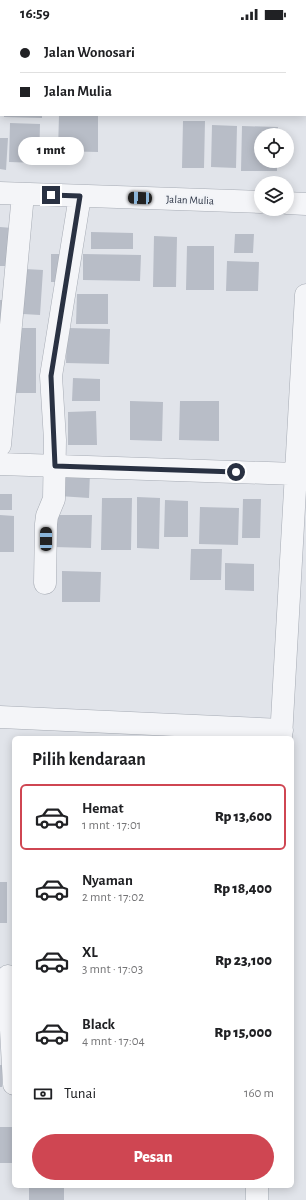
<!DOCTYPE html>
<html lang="id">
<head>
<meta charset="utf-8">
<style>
	:root { --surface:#fff; --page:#f2f2f2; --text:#202124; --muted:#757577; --line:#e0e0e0; --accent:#cf4652 }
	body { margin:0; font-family:"Alegreya Sans",sans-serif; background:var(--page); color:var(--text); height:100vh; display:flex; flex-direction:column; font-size:15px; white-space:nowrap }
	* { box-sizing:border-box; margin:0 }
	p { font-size:13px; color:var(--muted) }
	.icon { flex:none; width:22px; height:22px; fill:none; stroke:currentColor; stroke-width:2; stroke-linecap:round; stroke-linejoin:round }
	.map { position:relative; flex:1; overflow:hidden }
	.details { position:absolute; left:12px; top:708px; width:282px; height:452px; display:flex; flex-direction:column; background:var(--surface); border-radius:6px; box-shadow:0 2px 10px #0003 }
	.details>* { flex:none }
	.top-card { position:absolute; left:0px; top:0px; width:306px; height:88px; box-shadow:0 2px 10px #0003; display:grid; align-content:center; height:88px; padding:0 20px; background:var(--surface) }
	.tools { position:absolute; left:254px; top:100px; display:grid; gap:8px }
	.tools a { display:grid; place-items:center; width:40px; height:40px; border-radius:50%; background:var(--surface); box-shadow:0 2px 10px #0003; font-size:20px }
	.end { position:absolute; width:18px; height:18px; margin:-9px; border:5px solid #293142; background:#fff; box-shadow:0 0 0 2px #fff }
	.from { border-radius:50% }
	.bubble { position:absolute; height:28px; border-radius:14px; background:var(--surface); box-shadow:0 2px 10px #0003; font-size:13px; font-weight:800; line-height:28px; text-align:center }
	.car { position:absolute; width:12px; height:24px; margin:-12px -6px; border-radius:5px; box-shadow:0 0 3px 1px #0007; background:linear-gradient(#222 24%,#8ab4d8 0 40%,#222 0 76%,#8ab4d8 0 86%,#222 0) }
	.top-card b { display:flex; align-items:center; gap:14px; height:38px; font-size:15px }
	.top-card b+b { border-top:1px solid var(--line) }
	.top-card i { width:10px; height:10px; background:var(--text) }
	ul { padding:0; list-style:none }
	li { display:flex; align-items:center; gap:12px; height:66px; margin:0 8px 6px; padding:0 12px; border:2px solid transparent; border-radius:6px }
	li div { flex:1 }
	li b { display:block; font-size:15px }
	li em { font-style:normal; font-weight:800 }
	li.active { border-color:var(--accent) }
	li>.icon { width:36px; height:36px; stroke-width:1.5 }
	h2 { padding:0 20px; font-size:18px; line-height:48px }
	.pay { display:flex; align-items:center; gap:10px; height:44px; padding:0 20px; font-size:15px }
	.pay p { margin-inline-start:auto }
	.cta { display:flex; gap:8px; margin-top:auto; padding:8px 20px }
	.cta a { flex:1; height:46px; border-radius:24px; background:var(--accent); color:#fff; font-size:16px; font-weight:800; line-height:46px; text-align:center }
	.status { display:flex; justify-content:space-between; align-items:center; height:28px; padding:0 20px; background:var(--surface); direction:ltr }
	.status svg { height:11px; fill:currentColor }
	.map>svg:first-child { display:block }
</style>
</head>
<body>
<div class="status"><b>16:59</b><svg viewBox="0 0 49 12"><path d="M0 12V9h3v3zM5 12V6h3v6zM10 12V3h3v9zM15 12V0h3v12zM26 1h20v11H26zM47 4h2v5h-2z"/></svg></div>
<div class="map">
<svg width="306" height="1172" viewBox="0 0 306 1172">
	<rect width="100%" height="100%" fill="#e1e4ea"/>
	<path fill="#b8bdc7" d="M 4,87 L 42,87 L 42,90 L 4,89 Z
		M 59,87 L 98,87 L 98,124 L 58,123 Z
		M 183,93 L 205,93 L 204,140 L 182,140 Z
		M 10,95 L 40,96 L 39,135 L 9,134 Z
		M 212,97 L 237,98 L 236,140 L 211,139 Z
		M 242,98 L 278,99 L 277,107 L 261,107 L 261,133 L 277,133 L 277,143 L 241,143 Z
		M 0,110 L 8,110 L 6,142 L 0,141 Z
		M 0,199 L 12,200 L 12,238 L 0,238 Z
		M 91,204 L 133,205 L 133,221 L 91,221 Z
		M 235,206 L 254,206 L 253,225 L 234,225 Z
		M 154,208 L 177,209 L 176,259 L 153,259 Z
		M 187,218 L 214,218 L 214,262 L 186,262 Z
		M 51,226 L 61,226 L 61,254 L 51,254 Z
		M 83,226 L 141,227 L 140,253 L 83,252 Z
		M 227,233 L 259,234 L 258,263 L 226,263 Z
		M 25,241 L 43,242 L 40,287 L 23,286 Z
		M 77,266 L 108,266 L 108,296 L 76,296 Z
		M 0,272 L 6,272 L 0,302 Z
		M 16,300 L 36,300 L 36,365 L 16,365 Z
		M 67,300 L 110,301 L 109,336 L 66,335 Z
		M 73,350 L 100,351 L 100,373 L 72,373 Z
		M 130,373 L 163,374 L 162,413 L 130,412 Z
		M 180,373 L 219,373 L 219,413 L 179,412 Z
		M 96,383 L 97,417 L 68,417 L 68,384 Z
		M 61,443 L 90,445 L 89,470 L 59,468 Z
		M 0,466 L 12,466 L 12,482 L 0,482 Z
		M 137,469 L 160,470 L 159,521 L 137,520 Z
		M 102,470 L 132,470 L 131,522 L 101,522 Z
		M 243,471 L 261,471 L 260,510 L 242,510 Z
		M 165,472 L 188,473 L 188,509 L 164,509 Z
		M 200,479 L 239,480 L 238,517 L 199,516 Z
		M 0,487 L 14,488 L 14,524 L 0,524 Z
		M 55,487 L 92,487 L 91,520 L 54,519 Z
		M 191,521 L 222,521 L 221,552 L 190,552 Z
		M 225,535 L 254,536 L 254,563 L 225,562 Z
		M 62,543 L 101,544 L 100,574 L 62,574 Z
		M 0,854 L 7,854 L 7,895 L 0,895 Z
		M 0,1037 L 3,1037 L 2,1059 L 0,1059 Z
		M 0,1099 L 13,1099 L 12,1135 L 0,1135 Z
		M 29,1158 L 64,1158 L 64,1172 L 29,1172 Z"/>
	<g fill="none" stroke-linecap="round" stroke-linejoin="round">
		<g stroke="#a6abb4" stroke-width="23">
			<path id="minor" d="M 0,165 L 261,174
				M 287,175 L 306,176
				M 0,417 L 23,166
				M 0,436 L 296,446
				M 45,555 L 46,496 L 47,488 L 54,471 L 55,412 L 51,348 L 80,168
				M 0,689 L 282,702
				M 281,710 L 306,267
				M 8,948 L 14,1056
				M 257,1172 L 257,1158"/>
		</g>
		<use href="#minor" stroke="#f4f5f8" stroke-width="22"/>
	</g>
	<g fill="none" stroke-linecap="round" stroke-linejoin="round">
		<path stroke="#293142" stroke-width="5" d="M 51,167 L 80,168 L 51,348 L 55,438 L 236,444"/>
	</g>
	<g text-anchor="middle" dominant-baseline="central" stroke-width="4" stroke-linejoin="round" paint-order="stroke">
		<g font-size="11" fill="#293142" stroke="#f1f3f7">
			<text transform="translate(190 172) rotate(2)">Jalan Mulia</text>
		</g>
	</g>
</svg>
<div class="tools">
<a><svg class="icon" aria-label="locate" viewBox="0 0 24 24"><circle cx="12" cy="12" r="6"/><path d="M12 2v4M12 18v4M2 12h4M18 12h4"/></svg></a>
<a><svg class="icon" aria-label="layers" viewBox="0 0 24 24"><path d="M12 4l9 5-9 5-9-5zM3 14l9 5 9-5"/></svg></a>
</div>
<i class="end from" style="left:236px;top:444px"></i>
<i class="end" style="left:51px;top:167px"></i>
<div class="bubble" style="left:18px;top:109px;width:66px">1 mnt</div>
<i class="car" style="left:140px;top:170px;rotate:272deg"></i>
<i class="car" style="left:46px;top:511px;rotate:0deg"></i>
<div class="top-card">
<b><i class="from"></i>Jalan Wonosari</b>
<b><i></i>Jalan Mulia</b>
</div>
<section class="details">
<h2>Pilih kendaraan</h2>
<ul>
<li class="active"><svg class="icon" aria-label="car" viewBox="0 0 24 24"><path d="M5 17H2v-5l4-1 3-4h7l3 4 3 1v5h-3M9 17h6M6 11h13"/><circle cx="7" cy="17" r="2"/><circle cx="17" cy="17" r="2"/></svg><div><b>Hemat</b><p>1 mnt · 17:01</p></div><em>Rp 13,600</em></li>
<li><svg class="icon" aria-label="car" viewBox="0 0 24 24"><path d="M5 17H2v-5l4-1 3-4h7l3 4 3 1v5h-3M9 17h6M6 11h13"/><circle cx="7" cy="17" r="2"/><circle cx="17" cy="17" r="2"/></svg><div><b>Nyaman</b><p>2 mnt · 17:02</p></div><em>Rp 18,400</em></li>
<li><svg class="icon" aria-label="car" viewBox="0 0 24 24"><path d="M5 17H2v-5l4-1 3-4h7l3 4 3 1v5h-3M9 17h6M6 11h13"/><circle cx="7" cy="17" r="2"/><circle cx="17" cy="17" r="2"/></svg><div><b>XL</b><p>3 mnt · 17:03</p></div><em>Rp 23,100</em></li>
<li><svg class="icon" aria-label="car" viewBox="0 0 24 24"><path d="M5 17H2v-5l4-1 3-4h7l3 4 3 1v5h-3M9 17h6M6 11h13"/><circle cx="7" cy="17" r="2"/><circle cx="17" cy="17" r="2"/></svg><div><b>Black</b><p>4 mnt · 17:04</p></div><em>Rp 15,000</em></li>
</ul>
<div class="pay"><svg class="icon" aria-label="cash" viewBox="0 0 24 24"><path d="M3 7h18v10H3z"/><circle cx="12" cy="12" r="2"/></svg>Tunai<p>160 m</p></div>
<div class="cta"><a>Pesan</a></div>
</section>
</div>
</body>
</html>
